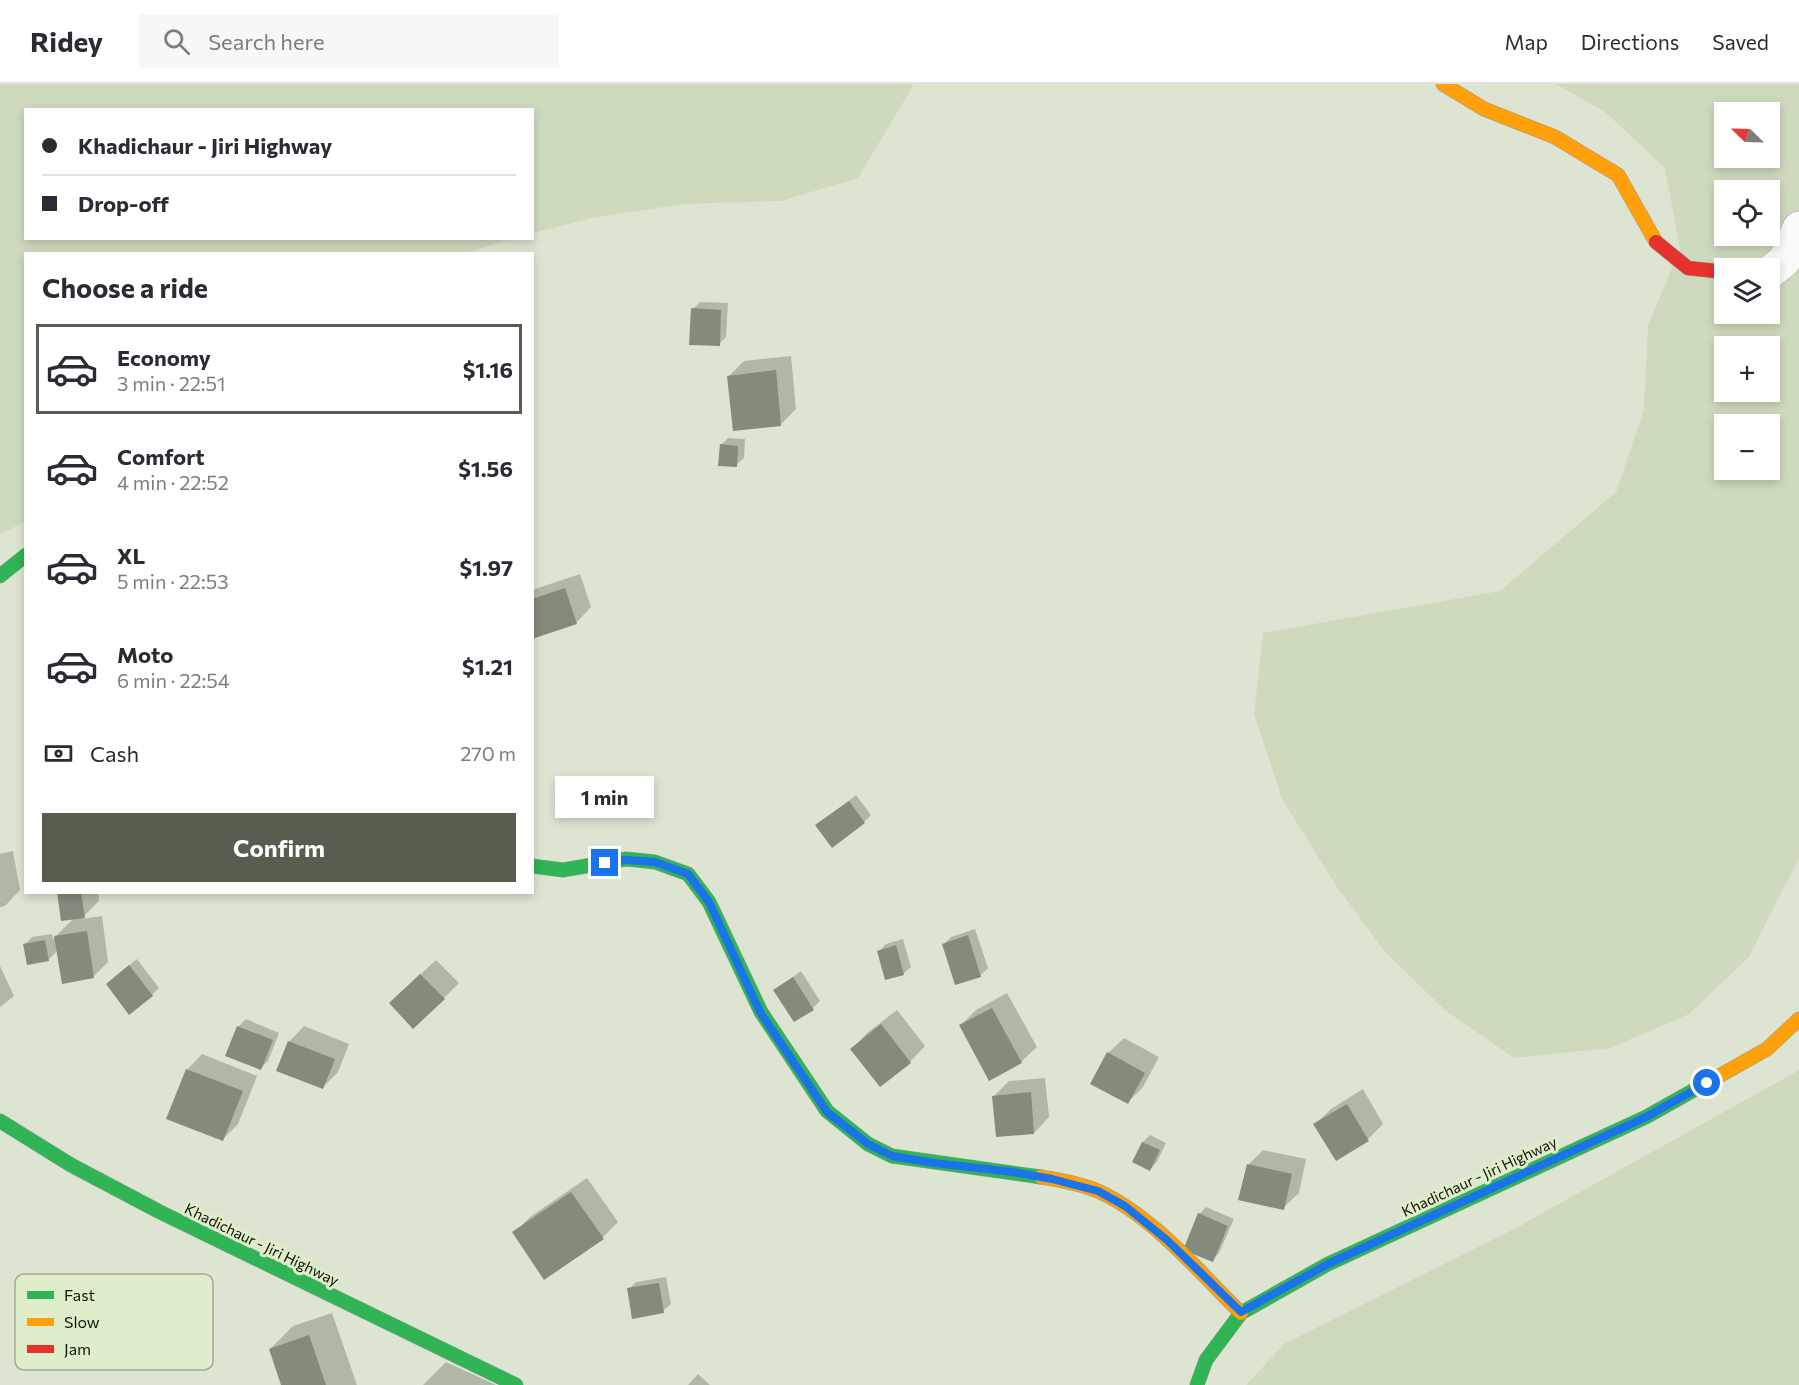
<!DOCTYPE html>
<html lang="en">
<head>
<meta charset="utf-8">
<style>
	:root { --surface:#fff; --page:#f7f7f7; --text:#2b2b33; --muted:#7c7c81; --line:#e1e1e2; --accent:#575e4f }
	body { margin:0; font-family:Commissioner,sans-serif; background:var(--page); color:var(--text); height:100vh; display:flex; flex-direction:column; font-size:22px; white-space:nowrap }
	* { box-sizing:border-box; margin:0 }
	p { font-size:20px; color:var(--muted) }
	.icon { flex:none; width:33px; height:33px; fill:none; stroke:currentColor; stroke-width:2; stroke-linecap:round; stroke-linejoin:round }
	.map { position:relative; flex:1; overflow:hidden }
	.details { position:absolute; left:24px; top:168px; width:510px; height:642px; display:flex; flex-direction:column; background:var(--surface); border-radius:0px; box-shadow:0 3px 9px #0003 }
	.details>* { flex:none }
	.top-card { position:absolute; left:24px; top:24px; width:510px; height:132px; border-radius:0px; box-shadow:0 3px 9px #0003; display:grid; align-content:center; height:132px; padding:0 18px; background:var(--surface) }
	.needle { width:39px; rotate:293deg }
	.tools { position:absolute; left:1714px; top:18px; display:grid; gap:12px }
	.tools a { display:grid; place-items:center; width:66px; height:66px; border-radius:0px; background:var(--surface); box-shadow:0 3px 9px #0003; font-size:30px }
	.end { position:absolute; width:27px; height:27px; margin:-14px; border:8px solid #1a73e8; background:#fff; box-shadow:0 0 0 3px #fff }
	.from { border-radius:50% }
	.bubble { position:absolute; height:42px; border-radius:0px; background:var(--surface); box-shadow:0 3px 9px #0003; font-size:20px; font-weight:700; line-height:42px; text-align:center }
	.top-card b { display:flex; align-items:center; gap:21px; height:57px; font-size:22px }
	.top-card b+b { border-top:2px solid var(--line) }
	.top-card i { width:15px; height:15px; background:var(--text) }
	ul { padding:0; list-style:none }
	li { display:flex; align-items:center; gap:18px; height:90px; margin:0 12px 9px; padding:0 6px; border:3px solid transparent; border-radius:0px }
	li div { flex:1 }
	li b { display:block; font-size:22px }
	li em { font-style:normal; font-weight:700 }
	li.active { border-color:var(--accent) }
	li>.icon { width:54px; height:54px; stroke-width:1.5 }
	h2 { padding:0 18px; font-size:27px; line-height:72px }
	.pay { display:flex; align-items:center; gap:15px; height:66px; padding:0 18px; font-size:22px }
	.pay p { margin-inline-start:auto }
	.button { display:flex; gap:12px; margin-top:auto; padding:12px 18px }
	.button a { flex:1; height:69px; border-radius:0px; background:var(--accent); color:#fff; font-size:24px; font-weight:700; line-height:69px; text-align:center }
	header { display:flex; align-items:center; gap:36px; box-sizing:border-box; height:84px; padding:0 30px; background:var(--surface); border-bottom:2px solid var(--line) }
	header strong { font-size:28px }
	nav { display:flex; gap:33px; margin-inline-start:auto; font-size:21px }
	.search { width:420px; height:54px; background:var(--page); display:flex; align-items:center; gap:15px; box-sizing:border-box; padding:0 21px; border-radius:0px; color:var(--muted); font-size:22px }
	.map>svg:first-child { display:block }
</style>
</head>
<body>
<header>
<strong>Ridey</strong>
<div class="search"><svg class="icon" aria-label="search" viewBox="0 0 24 24"><circle cx="10" cy="10" r="6"/><path d="M15 15l6 6"/></svg>Search here</div>
<nav><a>Map</a><a>Directions</a><a>Saved</a></nav>
</header>
<div class="map">
<svg width="1799" height="1301" viewBox="0 0 1799 1301">
	<rect width="100%" height="100%" fill="#dde5d2"/>
	<path fill="#cedabe" fill-rule="evenodd" d="M 0,0 L 912,0 L 913,2 L 858,94 L 781,117 L 683,120 L 592,134 L 533,149 L 532,26 L 26,26 L 26,154 L 511,155 L 463,170 L 26,170 L 25,438 L 0,450 Z
		M 1555,0 L 1799,0 L 1799,774 L 1749,873 L 1689,930 L 1610,964 L 1514,974 L 1446,927 L 1386,869 L 1337,803 L 1282,715 L 1254,630 L 1263,549 L 1500,507 L 1616,408 L 1644,325 L 1648,241 L 1680,165 L 1665,84 L 1604,27 ZM 1725,28 L 1770,28 L 1770,74 L 1725,74 ZM 1725,106 L 1770,106 L 1770,152 L 1725,152 ZM 1725,184 L 1770,184 L 1770,230 L 1725,230 ZM 1725,262 L 1770,262 L 1770,308 L 1725,308 ZM 1725,340 L 1770,340 L 1770,386 L 1725,386 Z
		M 1799,986 L 1799,1301 L 1246,1301 L 1284,1260 L 1516,1144 Z"/>
	<path fill="#0003" d="M 700,218 L 728,219 L 726,253 L 719,260 L 693,225 Z
		M 791,272 L 796,325 L 781,340 L 728,293 L 744,277 Z
		M 728,354 L 745,355 L 744,374 L 736,381 L 721,361 Z
		M 580,490 L 591,523 L 576,539 L 532,554 L 532,506 Z
		M 856,711 L 871,731 L 864,738 L 817,741 Z
		M 13,767 L 20,806 L 5,822 L 0,823 L 0,770 Z
		M 58,808 L 98,808 L 99,817 L 81,835 L 102,832 L 108,878 L 93,893 L 58,866 L 48,876 L 25,860 L 32,853 L 52,850 L 53,855 L 74,834 Z
		M 975,845 L 988,884 L 980,892 L 944,860 L 951,853 Z
		M 903,855 L 911,883 L 903,890 L 879,867 L 886,860 Z
		M 137,875 L 159,904 L 152,911 L 115,893 Z
		M 436,876 L 459,899 L 444,914 L 406,904 Z
		M 0,882 L 14,912 L 0,923 Z
		M 801,887 L 820,917 L 813,924 L 794,936 L 775,906 Z
		M 1007,909 L 1037,963 L 1021,978 L 990,995 L 961,941 L 976,926 Z
		M 897,926 L 925,962 L 910,978 L 852,965 L 867,949 Z
		M 246,935 L 279,949 L 268,977 L 261,984 L 238,943 Z
		M 304,942 L 349,960 L 338,988 L 323,1003 L 289,958 Z
		M 1124,954 L 1159,973 L 1143,1003 L 1128,1018 L 1108,969 Z
		M 202,970 L 257,992 L 238,1040 L 223,1055 L 187,986 Z
		M 1045,994 L 1049,1033 L 1034,1049 L 994,1012 L 1009,997 Z
		M 1363,1005 L 1383,1040 L 1368,1055 L 1336,1075 L 1315,1040 L 1331,1025 Z
		M 1150,1051 L 1166,1059 L 1157,1078 L 1150,1085 L 1134,1078 L 1143,1058 Z
		M 1263,1066 L 1306,1075 L 1299,1109 L 1283,1124 L 1248,1081 Z
		M 587,1094 L 618,1138 L 603,1153 L 514,1149 L 530,1133 Z
		M 1206,1123 L 1234,1135 L 1219,1169 L 1212,1177 L 1199,1130 Z
		M 666,1193 L 671,1220 L 663,1227 L 629,1205 L 636,1198 Z
		M 332,1229 L 357,1301 L 283,1301 L 270,1265 L 293,1242 Z
		M 446,1278 L 496,1301 L 423,1301 Z
		M 698,1290 L 710,1301 L 688,1301 Z"/>
	<path fill="#848a7c" d="M 691,224 L 721,226 L 720,262 L 689,261 Z
		M 776,286 L 781,342 L 733,347 L 727,292 Z
		M 720,360 L 738,362 L 737,383 L 718,382 Z
		M 565,504 L 577,540 L 532,555 L 532,515 Z
		M 849,717 L 865,739 L 832,764 L 815,741 Z
		M 57,808 L 81,808 L 85,834 L 61,837 Z
		M 87,847 L 94,894 L 62,900 L 54,852 Z
		M 968,851 L 981,893 L 955,901 L 942,860 Z
		M 45,856 L 49,877 L 27,881 L 23,860 Z
		M 896,861 L 904,891 L 885,896 L 877,867 Z
		M 129,881 L 153,912 L 129,931 L 106,900 Z
		M 420,890 L 445,915 L 413,945 L 389,919 Z
		M 793,893 L 814,926 L 794,938 L 773,906 Z
		M 992,924 L 1022,979 L 989,997 L 959,941 Z
		M 881,940 L 911,979 L 880,1003 L 850,965 Z
		M 237,942 L 273,956 L 261,986 L 225,972 Z
		M 288,957 L 335,975 L 323,1005 L 276,987 Z
		M 1107,968 L 1145,989 L 1128,1020 L 1090,1000 Z
		M 186,985 L 243,1007 L 223,1057 L 166,1035 Z
		M 1031,1008 L 1034,1050 L 996,1053 L 992,1012 Z
		M 1347,1020 L 1369,1057 L 1336,1077 L 1313,1040 Z
		M 1142,1058 L 1160,1066 L 1150,1087 L 1132,1078 Z
		M 1247,1080 L 1292,1090 L 1284,1126 L 1238,1116 Z
		M 571,1108 L 604,1155 L 544,1196 L 512,1148 Z
		M 1198,1129 L 1228,1142 L 1213,1178 L 1183,1166 Z
		M 659,1199 L 664,1229 L 632,1235 L 627,1204 Z
		M 309,1251 L 326,1301 L 281,1301 L 269,1265 Z"/>
	<g fill="none" stroke-linecap="round" stroke-linejoin="round">
		<g stroke="#99a091" stroke-width="34">
			<path id="street" d="M 1770,188 L 1784,177 L 1799,144"/>
		</g>
		<g stroke="#99a091" stroke-width="15">
			<path id="fast" d="M 0,492 L 26,471
				M 532,782 L 563,786 L 626,775 L 655,778 L 688,790 L 709,818 L 761,928 L 827,1027 L 868,1060 L 892,1072 L 1041,1093
				M 0,1037 L 71,1081 L 160,1128 L 516,1301
				M 1197,1301 L 1206,1276 L 1241,1229 L 1328,1180 L 1646,1033 L 1703,1001"/>
		</g>
		<g stroke="#99a091" stroke-width="15">
			<path id="slow" d="M 1443,0 L 1484,25 L 1555,53 L 1618,91 L 1656,158
				M 1703,1001 L 1767,965 L 1799,935
				M 1041,1093 C 1060,1096 1083,1100 1100,1108 C 1154,1133 1199,1188 1241,1229"/>
		</g>
		<g stroke="#99a091" stroke-width="15">
			<path id="jam" d="M 1656,158 L 1688,184 L 1725,188"/>
		</g>
		<use href="#street" stroke="#fafbf8" stroke-width="33"/>
		<use href="#fast" stroke="#30b455" stroke-width="14"/>
		<use href="#slow" stroke="#ff9f0a" stroke-width="14"/>
		<use href="#jam" stroke="#e5322d" stroke-width="14"/>
	</g>
	<g fill="none" stroke-linecap="round" stroke-linejoin="round">
		<path stroke="#1a73e8" stroke-width="8" d="M 605,779 L 626,776 L 655,778 L 688,790 L 709,818 L 760,928 L 827,1028 L 868,1060 L 892,1072 L 934,1079 L 1013,1088 L 1052,1095 L 1098,1107 L 1125,1122 L 1167,1156 L 1241,1228 L 1328,1180 L 1646,1033 L 1707,999"/>
	</g>
	<g text-anchor="middle" dominant-baseline="central" stroke-width="6" stroke-linejoin="round" paint-order="stroke">
		<g font-size="15" fill="#0f1508" stroke="#deedca">
			<text transform="translate(1479 1092) rotate(-25)">Khadichaur - Jiri Highway</text>
			<text transform="translate(262 1160) rotate(26)">Khadichaur - Jiri Highway</text>
		</g>
	</g>
	<rect x="15" y="1190" width="198" height="96" rx="9" fill="#deedca" stroke="#a0ac90" stroke-width="1.5"/>
	<rect x="27" y="1207" width="27" height="8" fill="#30b455"/>
	<rect x="27" y="1234" width="27" height="8" fill="#ff9f0a"/>
	<rect x="27" y="1261" width="27" height="8" fill="#e5322d"/>
	<g font-size="16" fill="#0f1508">
		<text x="64" y="1217">Fast</text>
		<text x="64" y="1244">Slow</text>
		<text x="64" y="1271">Jam</text>
	</g>
</svg>
<div class="tools">
<a><svg class="needle" viewBox="-14 -14 28 28"><path d="M0-13l5 13h-10z" fill="#e53935"/><path d="M0 13l5-13h-10z" fill="#7c7c81"/></svg></a>
<a><svg class="icon" aria-label="locate" viewBox="0 0 24 24"><circle cx="12" cy="12" r="6"/><path d="M12 2v4M12 18v4M2 12h4M18 12h4"/></svg></a>
<a><svg class="icon" aria-label="layers" viewBox="0 0 24 24"><path d="M12 4l9 5-9 5-9-5zM3 14l9 5 9-5"/></svg></a>
<a>+</a>
<a>−</a>
</div>
<i class="end from" style="left:1707px;top:999px"></i>
<i class="end" style="left:605px;top:779px"></i>
<div class="bubble" style="left:555px;top:692px;width:99px">1 min</div>
<div class="top-card">
<b><i class="from"></i>Khadichaur - Jiri Highway</b>
<b><i></i>Drop-off</b>
</div>
<section class="details">
<h2>Choose a ride</h2>
<ul>
<li class="active"><svg class="icon" aria-label="car" viewBox="0 0 24 24"><path d="M5 17H2v-5l4-1 3-4h7l3 4 3 1v5h-3M9 17h6M6 11h13"/><circle cx="7" cy="17" r="2"/><circle cx="17" cy="17" r="2"/></svg><div><b>Economy</b><p>3 min · 22:51</p></div><em>$1.16</em></li>
<li><svg class="icon" aria-label="car" viewBox="0 0 24 24"><path d="M5 17H2v-5l4-1 3-4h7l3 4 3 1v5h-3M9 17h6M6 11h13"/><circle cx="7" cy="17" r="2"/><circle cx="17" cy="17" r="2"/></svg><div><b>Comfort</b><p>4 min · 22:52</p></div><em>$1.56</em></li>
<li><svg class="icon" aria-label="car" viewBox="0 0 24 24"><path d="M5 17H2v-5l4-1 3-4h7l3 4 3 1v5h-3M9 17h6M6 11h13"/><circle cx="7" cy="17" r="2"/><circle cx="17" cy="17" r="2"/></svg><div><b>XL</b><p>5 min · 22:53</p></div><em>$1.97</em></li>
<li><svg class="icon" aria-label="car" viewBox="0 0 24 24"><path d="M5 17H2v-5l4-1 3-4h7l3 4 3 1v5h-3M9 17h6M6 11h13"/><circle cx="7" cy="17" r="2"/><circle cx="17" cy="17" r="2"/></svg><div><b>Moto</b><p>6 min · 22:54</p></div><em>$1.21</em></li>
</ul>
<div class="pay"><svg class="icon" aria-label="cash" viewBox="0 0 24 24"><path d="M3 7h18v10H3z"/><circle cx="12" cy="12" r="2"/></svg>Cash<p>270 m</p></div>
<div class="button"><a>Confirm</a></div>
</section>
</div>
</body>
</html>
